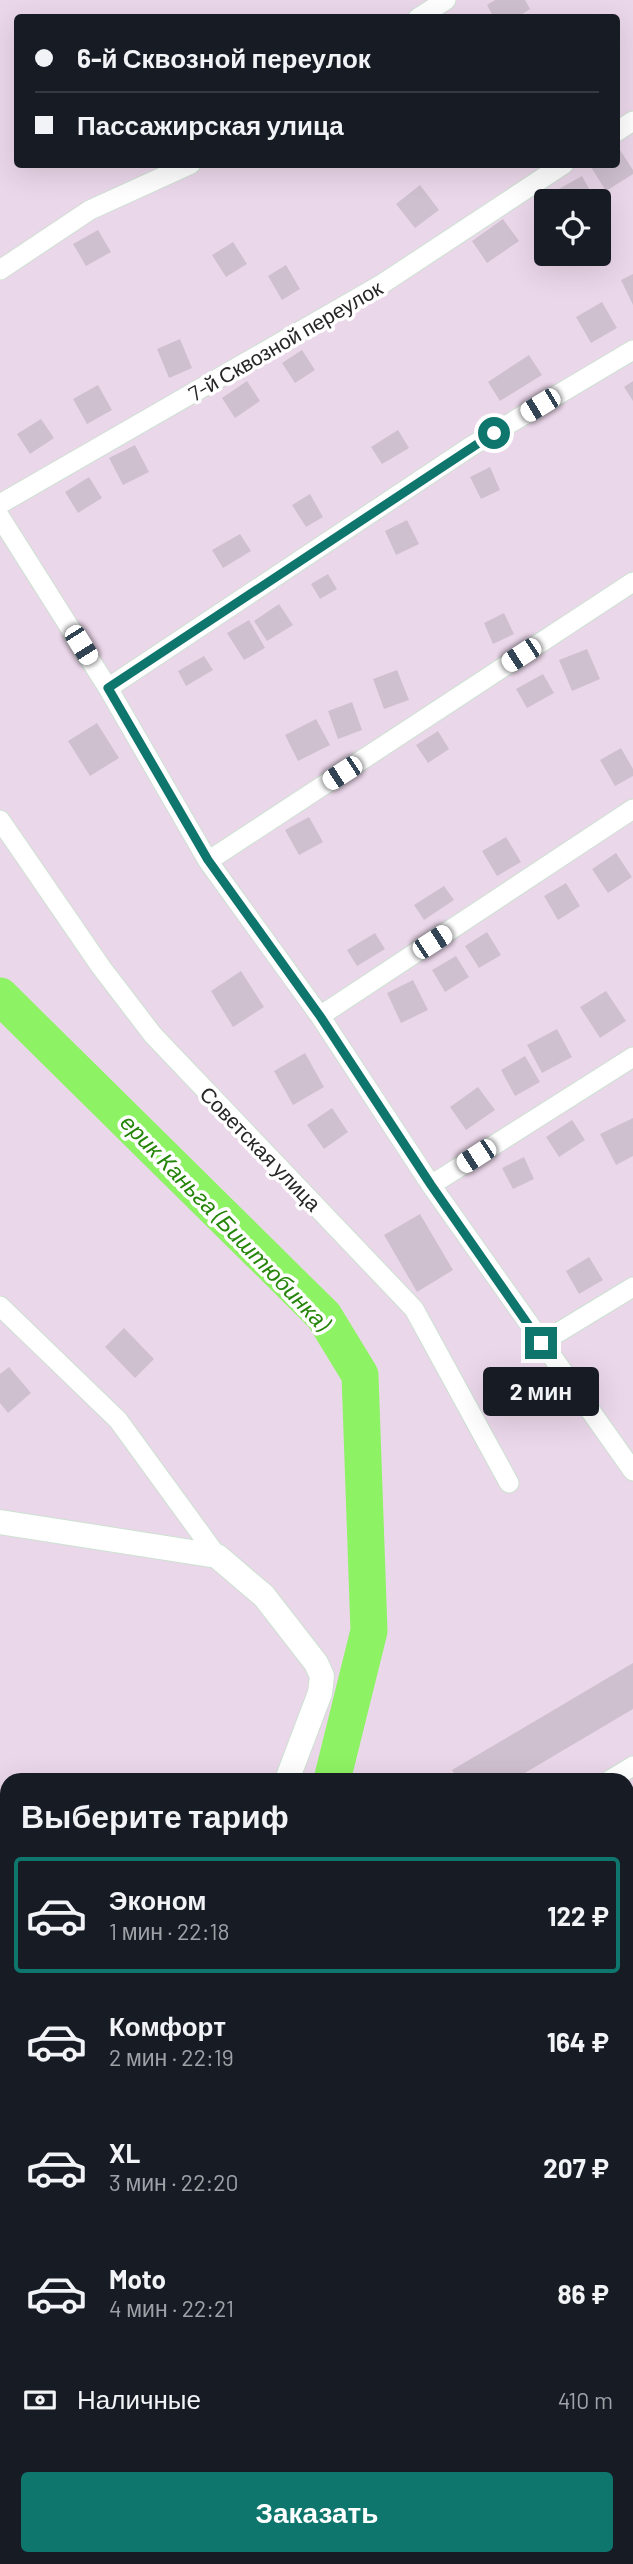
<!DOCTYPE html>
<html lang="ru">
<head>
<meta charset="utf-8">
<style>
	:root { --surface:#171b24; --page:#20242c; --text:#f1f3f6; --muted:#9ea1a6; --line:#363941; --accent:#0f766e }
	body { margin:0; font-family:Barlow,sans-serif; background:var(--page); color:var(--text); height:100vh; display:flex; flex-direction:column; font-size:26px; white-space:nowrap }
	* { box-sizing:border-box; margin:0 }
	p { font-size:23px; color:var(--muted) }
	.icon { flex:none; width:38px; height:38px; fill:none; stroke:currentColor; stroke-width:2; stroke-linecap:round; stroke-linejoin:round }
	.map { position:relative; flex:1; overflow:hidden }
	.drawer { position:absolute; left:0px; top:1773px; width:634px; height:793px; display:flex; flex-direction:column; background:var(--surface); border-radius:21px 21px 0 0; box-shadow:0 7px 28px #0002 }
	.drawer>* { flex:none }
	.hud { position:absolute; left:14px; top:14px; width:606px; height:154px; border-radius:7px; box-shadow:0 7px 28px #0002; display:grid; align-content:center; height:154px; padding:0 21px; background:var(--surface) }
	.controls { position:absolute; left:534px; top:189px; display:grid; gap:14px }
	.controls a { display:grid; place-items:center; width:77px; height:77px; border-radius:7px; background:var(--surface); box-shadow:0 7px 28px #0002; font-size:35px }
	.end { position:absolute; width:32px; height:32px; margin:-16px; border:9px solid #0f766e; background:#fff; box-shadow:0 0 0 4px #fff }
	.from { border-radius:50% }
	.bubble { position:absolute; height:49px; border-radius:7px; background:var(--surface); box-shadow:0 7px 28px #0002; font-size:23px; font-weight:700; line-height:49px; text-align:center }
	.car { position:absolute; width:21px; height:42px; margin:-21px -10px; border-radius:9px; box-shadow:0 0 5px 2px #0007; background:linear-gradient(#fff 24%,#345 0 40%,#fff 0 76%,#345 0 86%,#fff 0) }
	.hud b { display:flex; align-items:center; gap:24px; height:66px; font-size:26px }
	.hud b+b { border-top:2px solid var(--line) }
	.hud i { width:18px; height:18px; background:var(--text) }
	ul { padding:0; list-style:none }
	li { display:flex; align-items:center; gap:21px; height:116px; margin:0 14px 10px; padding:0 7px; border:4px solid transparent; border-radius:7px }
	li div { flex:1 }
	li b { display:block; font-size:26px }
	li em { font-style:normal; font-weight:700 }
	li.on { border-color:var(--accent) }
	li>.icon { width:63px; height:63px; stroke-width:1.5 }
	h2 { padding:0 21px; font-size:32px; line-height:84px }
	.pay { display:flex; align-items:center; gap:18px; height:77px; padding:0 21px; font-size:26px }
	.pay p { margin-inline-start:auto }
	.primary-button { display:flex; gap:14px; margin-top:auto; padding:14px 21px }
	.primary-button a { flex:1; height:80px; border-radius:7px; background:var(--accent); color:#fff; font-size:28px; font-weight:700; line-height:80px; text-align:center }
	.map>svg:first-child { display:block }
</style>
</head>
<body>
<div class="map">
<svg width="633" height="2564" viewBox="0 0 633 2564">
	<rect width="100%" height="100%" fill="#ebd7ea"/>
	<path fill="#eec5e9" d="M 7,2424 L 7,2558 L 218,2559 L 202,2564 L 0,2564 L 0,2451 Z"/>
	<g fill="none" stroke-linecap="round" stroke-linejoin="round">
		<path stroke="#8ef364" stroke-width="37" d="M 0,996 L 324,1316 L 360,1375 L 369,1631 L 332,1780
			M 0,2120 L 7,2114"/>
	</g>
	<path fill="#cfc0cf" d="M 495,0 L 525,0 L 530,9 L 516,18 L 494,18 L 487,5 Z
		M 616,144 L 633,170 L 633,174 L 606,191 L 589,164 L 616,164 Z
		M 582,176 L 596,201 L 564,201 L 557,190 Z
		M 420,185 L 439,210 L 415,228 L 396,204 Z
		M 503,219 L 519,241 L 487,263 L 472,241 Z
		M 98,230 L 111,252 L 86,266 L 73,244 Z
		M 233,242 L 247,264 L 226,277 L 212,255 Z
		M 286,265 L 300,289 L 282,300 L 268,276 Z
		M 633,274 L 633,305 L 621,280 Z
		M 602,302 L 617,328 L 591,343 L 576,317 Z
		M 180,339 L 192,368 L 169,378 L 157,349 Z
		M 302,350 L 315,370 L 295,383 L 282,363 Z
		M 529,355 L 542,375 L 500,401 L 488,382 Z
		M 247,381 L 260,401 L 235,418 L 222,398 Z
		M 633,381 L 633,401 L 624,387 Z
		M 98,385 L 112,410 L 87,424 L 73,399 Z
		M 41,419 L 54,438 L 30,454 L 17,434 Z
		M 398,430 L 409,448 L 382,464 L 371,447 Z
		M 135,445 L 149,472 L 123,485 L 109,458 Z
		M 490,467 L 500,490 L 481,499 L 470,477 Z
		M 89,477 L 102,498 L 78,513 L 65,492 Z
		M 310,494 L 323,517 L 306,527 L 292,505 Z
		M 407,520 L 419,544 L 396,555 L 385,531 Z
		M 240,534 L 251,551 L 223,568 L 212,550 Z
		M 328,574 L 337,589 L 320,599 L 311,584 Z
		M 279,604 L 293,625 L 267,641 L 254,621 Z
		M 504,613 L 514,634 L 493,644 L 484,623 Z
		M 249,620 L 265,648 L 244,660 L 227,633 Z
		M 587,649 L 600,679 L 572,691 L 559,660 Z
		M 204,656 L 213,670 L 186,686 L 178,671 Z
		M 397,670 L 409,700 L 384,709 L 373,679 Z
		M 543,674 L 554,693 L 527,708 L 516,689 Z
		M 352,702 L 362,730 L 338,739 L 328,711 Z
		M 316,719 L 330,745 L 298,761 L 285,735 Z
		M 97,723 L 119,758 L 90,776 L 68,741 Z
		M 438,731 L 449,749 L 428,763 L 416,745 Z
		M 621,748 L 633,769 L 633,776 L 615,786 L 600,760 Z
		M 309,817 L 323,842 L 299,855 L 285,830 Z
		M 506,837 L 521,862 L 497,876 L 482,851 Z
		M 616,853 L 632,877 L 608,893 L 592,869 Z
		M 566,883 L 580,906 L 558,920 L 544,896 Z
		M 444,886 L 454,900 L 424,920 L 414,905 Z
		M 487,932 L 501,955 L 479,968 L 465,946 Z
		M 375,933 L 385,949 L 357,966 L 347,950 Z
		M 456,956 L 469,977 L 445,992 L 432,970 Z
		M 241,971 L 264,1007 L 233,1027 L 211,991 Z
		M 413,980 L 428,1010 L 401,1023 L 387,993 Z
		M 606,991 L 626,1021 L 600,1038 L 580,1007 Z
		M 557,1029 L 572,1057 L 542,1073 L 527,1045 Z
		M 305,1053 L 324,1087 L 293,1105 L 274,1071 Z
		M 525,1056 L 540,1082 L 515,1096 L 501,1070 Z
		M 478,1087 L 495,1110 L 466,1130 L 450,1107 Z
		M 332,1108 L 348,1132 L 324,1149 L 307,1125 Z
		M 633,1118 L 633,1156 L 616,1165 L 600,1134 Z
		M 572,1120 L 585,1140 L 559,1157 L 546,1137 Z
		M 524,1157 L 534,1179 L 513,1189 L 502,1168 Z
		M 420,1214 L 453,1270 L 417,1292 L 384,1235 Z
		M 589,1257 L 603,1280 L 579,1294 L 566,1271 Z
		M 124,1328 L 154,1359 L 135,1378 L 105,1347 Z
		M 9,1367 L 31,1393 L 8,1413 L 0,1403 L 0,1374 Z
		M 633,1663 L 633,1709 L 513,1780 L 458,1780 L 452,1770 Z
		M 633,1921 L 633,1946 L 626,1934 L 626,1925 Z
		M 626,2156 L 633,2158 L 633,2201 L 626,2199 Z
		M 626,2531 L 633,2533 L 633,2564 L 592,2564 L 576,2559 L 626,2558 Z"/>
	<g fill="none" stroke-linecap="round" stroke-linejoin="round">
		<g stroke="#cce1d1" stroke-width="21">
			<path id="minor" d="M 418,18 L 446,0
				M 616,132 L 633,121
				M 0,270 L 90,210 L 191,164
				M 0,504 L 382,284 L 564,164
				M 0,517 L 108,688 L 208,861 L 320,1016 L 431,1185 L 633,1471
				M 108,688 L 470,447 L 633,350
				M 0,820 L 101,967 L 153,1035 L 414,1309 L 509,1483
				M 208,861 L 633,582
				M 320,1016 L 633,809
				M 431,1185 L 633,1057
				M 0,1306 L 118,1420 L 217,1556
				M 541,1343 L 633,1287
				M 610,1780 L 633,1766
				M 626,1998 L 633,1994
				M 626,2401 L 633,2397"/>
		</g>
		<g stroke="#cce1d1" stroke-width="26">
			<path id="tertiary" d="M 0,1522 L 217,1556 L 264,1596 L 316,1663 L 322,1676 L 320,1693 L 287,1780
				M 0,2039 L 7,2034"/>
		</g>
		<use href="#minor" stroke="#fff" stroke-width="19"/>
		<use href="#tertiary" stroke="#fff" stroke-width="24"/>
	</g>
	<g fill="none" stroke-linecap="round" stroke-linejoin="round">
		<path stroke="#0f766e" stroke-width="9" d="M 494,433 L 108,688 L 208,860 L 320,1016 L 431,1185 L 541,1343"/>
	</g>
	<g text-anchor="middle" dominant-baseline="central" stroke-width="7" stroke-linejoin="round" paint-order="stroke">
		<g font-size="21" fill="#272727" stroke="#fff">
			<text transform="translate(285 340) rotate(-30)">7-й Сквозной переулок</text>
			<text transform="translate(261 1148) rotate(46)">Советская улица</text>
		</g>
		<g font-size="23" font-style="italic" fill="#258509" stroke="#fff">
			<text transform="translate(226 1222) rotate(46)">ерик Каньга (Биштюбинка)</text>
		</g>
	</g>
</svg>
<div class="controls">
<a><svg class="icon" aria-label="locate" viewBox="0 0 24 24"><circle cx="12" cy="12" r="6"/><path d="M12 2v4M12 18v4M2 12h4M18 12h4"/></svg></a>
</div>
<i class="end from" style="left:494px;top:433px"></i>
<i class="end" style="left:541px;top:1343px"></i>
<div class="bubble" style="left:483px;top:1367px;width:116px">2 мин</div>
<i class="car" style="left:540px;top:405px;rotate:239deg"></i>
<i class="car" style="left:81px;top:645px;rotate:148deg"></i>
<i class="car" style="left:521px;top:655px;rotate:237deg"></i>
<i class="car" style="left:342px;top:773px;rotate:237deg"></i>
<i class="car" style="left:432px;top:942px;rotate:57deg"></i>
<i class="car" style="left:476px;top:1156px;rotate:237deg"></i>
<div class="hud">
<b><i class="from"></i>6-й Сквозной переулок</b>
<b><i></i>Пассажирская улица</b>
</div>
<section class="drawer">
<h2>Выберите тариф</h2>
<ul>
<li class="on"><svg class="icon" aria-label="car" viewBox="0 0 24 24"><path d="M5 17H2v-5l4-1 3-4h7l3 4 3 1v5h-3M9 17h6M6 11h13"/><circle cx="7" cy="17" r="2"/><circle cx="17" cy="17" r="2"/></svg><div><b>Эконом</b><p>1 мин · 22:18</p></div><em>122 ₽</em></li>
<li><svg class="icon" aria-label="car" viewBox="0 0 24 24"><path d="M5 17H2v-5l4-1 3-4h7l3 4 3 1v5h-3M9 17h6M6 11h13"/><circle cx="7" cy="17" r="2"/><circle cx="17" cy="17" r="2"/></svg><div><b>Комфорт</b><p>2 мин · 22:19</p></div><em>164 ₽</em></li>
<li><svg class="icon" aria-label="car" viewBox="0 0 24 24"><path d="M5 17H2v-5l4-1 3-4h7l3 4 3 1v5h-3M9 17h6M6 11h13"/><circle cx="7" cy="17" r="2"/><circle cx="17" cy="17" r="2"/></svg><div><b>XL</b><p>3 мин · 22:20</p></div><em>207 ₽</em></li>
<li><svg class="icon" aria-label="car" viewBox="0 0 24 24"><path d="M5 17H2v-5l4-1 3-4h7l3 4 3 1v5h-3M9 17h6M6 11h13"/><circle cx="7" cy="17" r="2"/><circle cx="17" cy="17" r="2"/></svg><div><b>Moto</b><p>4 мин · 22:21</p></div><em>86 ₽</em></li>
</ul>
<div class="pay"><svg class="icon" aria-label="cash" viewBox="0 0 24 24"><path d="M3 7h18v10H3z"/><circle cx="12" cy="12" r="2"/></svg>Наличные<p>410 m</p></div>
<div class="primary-button"><a>Заказать</a></div>
</section>
</div>
</body>
</html>
